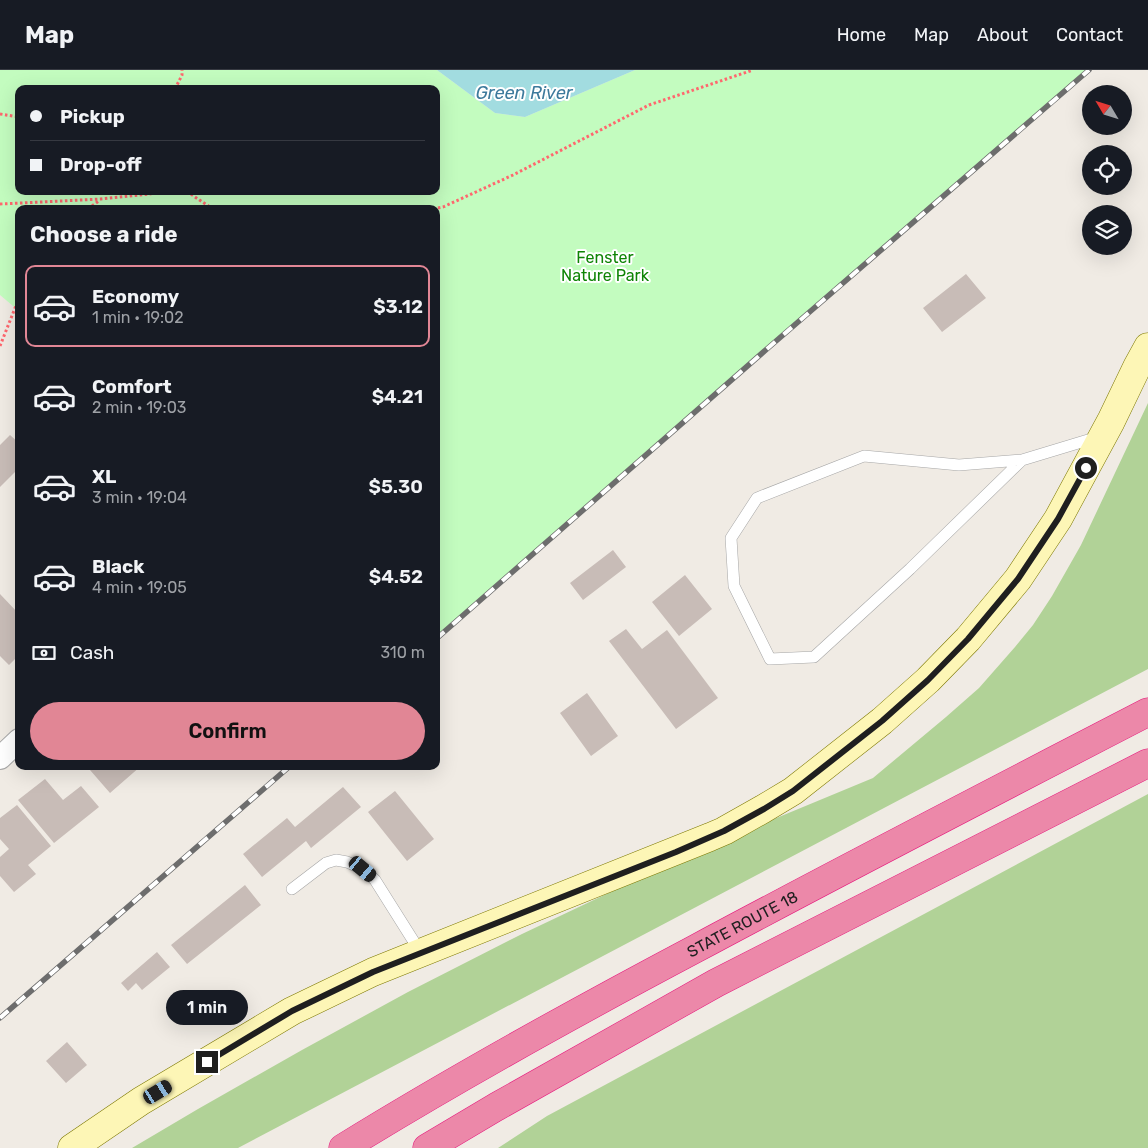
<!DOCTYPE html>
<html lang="en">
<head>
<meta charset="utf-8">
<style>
	:root { --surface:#171b24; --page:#242831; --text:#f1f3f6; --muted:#9ea1a6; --line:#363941; --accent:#e18695 }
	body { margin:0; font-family:Rubik,sans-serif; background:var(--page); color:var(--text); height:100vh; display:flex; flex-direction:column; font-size:19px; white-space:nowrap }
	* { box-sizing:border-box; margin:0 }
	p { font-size:16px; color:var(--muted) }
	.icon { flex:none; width:28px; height:28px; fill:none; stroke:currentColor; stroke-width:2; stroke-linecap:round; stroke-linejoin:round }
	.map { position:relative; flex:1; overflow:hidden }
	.side { position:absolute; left:15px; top:135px; width:425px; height:565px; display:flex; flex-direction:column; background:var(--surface); border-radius:10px; box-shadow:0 5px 20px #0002 }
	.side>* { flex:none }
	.hud { position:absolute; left:15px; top:15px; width:425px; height:110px; border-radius:10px; box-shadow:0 5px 20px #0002; display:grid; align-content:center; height:110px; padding:0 15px; background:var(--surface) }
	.needle { width:32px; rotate:308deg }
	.tools { position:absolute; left:1082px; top:15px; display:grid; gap:10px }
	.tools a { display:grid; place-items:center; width:50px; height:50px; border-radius:50%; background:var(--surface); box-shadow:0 5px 20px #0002; font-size:25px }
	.end { position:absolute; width:22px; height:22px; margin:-11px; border:6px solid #1f1f1f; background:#fff; box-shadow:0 0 0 2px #fff }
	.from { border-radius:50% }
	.bubble { position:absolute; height:35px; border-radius:18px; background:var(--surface); box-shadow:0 5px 20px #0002; font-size:16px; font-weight:600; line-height:35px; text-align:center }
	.car { position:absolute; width:15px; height:30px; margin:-15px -8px; border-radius:6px; box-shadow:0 0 4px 1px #0007; background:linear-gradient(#222 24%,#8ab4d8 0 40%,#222 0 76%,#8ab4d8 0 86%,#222 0) }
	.hud b { display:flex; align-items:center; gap:18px; height:48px; font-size:19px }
	.hud b+b { border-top:1px solid var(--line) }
	.hud i { width:12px; height:12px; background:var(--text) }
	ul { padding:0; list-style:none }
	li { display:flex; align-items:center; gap:15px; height:82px; margin:0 10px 8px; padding:0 5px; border:2px solid transparent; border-radius:10px }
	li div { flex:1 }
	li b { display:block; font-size:19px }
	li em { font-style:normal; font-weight:600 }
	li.selected { border-color:var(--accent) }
	li>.icon { width:45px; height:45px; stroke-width:1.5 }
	h2 { padding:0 15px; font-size:22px; line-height:60px }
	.pay { display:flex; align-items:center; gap:12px; height:55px; padding:0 15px; font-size:19px }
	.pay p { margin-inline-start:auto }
	.button { display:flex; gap:10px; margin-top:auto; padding:10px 15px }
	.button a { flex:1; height:58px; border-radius:30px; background:var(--accent); color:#111; font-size:20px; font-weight:600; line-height:58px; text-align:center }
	header { display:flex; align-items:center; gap:30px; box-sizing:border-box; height:70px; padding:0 25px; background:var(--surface); border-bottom:1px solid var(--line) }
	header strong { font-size:24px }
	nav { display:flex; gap:28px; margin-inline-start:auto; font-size:18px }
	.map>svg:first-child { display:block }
</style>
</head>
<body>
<header>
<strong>Map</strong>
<nav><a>Home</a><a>Map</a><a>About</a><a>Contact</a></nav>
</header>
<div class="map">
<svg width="1148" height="1078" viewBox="0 0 1148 1078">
	<rect width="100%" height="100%" fill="#f0ebe4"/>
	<path fill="#b1d297" d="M 1148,333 L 1148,599 L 238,1078 L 132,1078 L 198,1039 L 302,980 L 408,922 L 522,864 L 638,809 L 755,757 L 873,708 L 946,647 L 979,618 L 1015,577 L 1033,555 L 1052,526 L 1081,475 Z
		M 1148,724 L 1148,1078 L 498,1078 L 547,1046 Z"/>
	<path fill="#c3fcbf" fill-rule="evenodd" d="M 0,0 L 437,0 L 495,43 L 525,47 L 635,0 L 1089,0 L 768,278 L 436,569 L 436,139 L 19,139 L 19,241 L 0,225 ZM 19,19 L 436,19 L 436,121 L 19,121 Z"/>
	<path fill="#a2dce0" d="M 437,0 L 635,0 L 525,47 L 495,43 Z"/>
	<path fill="#c8bcb7" d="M 966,204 L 986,228 L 942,262 L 923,238 Z
		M 10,365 L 19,373 L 19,398 L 0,417 L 0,375 Z
		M 613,480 L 626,497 L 583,530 L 570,513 Z
		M 685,505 L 712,539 L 679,566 L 652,532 Z
		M 0,524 L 19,544 L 19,585 L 9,595 L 0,586 Z
		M 626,559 L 642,579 L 667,560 L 718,628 L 676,659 L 609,571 Z
		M 587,623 L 618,666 L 591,686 L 560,643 Z
		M 94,696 L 141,696 L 110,723 L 90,700 Z
		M 45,709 L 63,730 L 81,716 L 99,737 L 54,773 L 18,730 Z
		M 343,717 L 361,737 L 311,778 L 306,771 L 262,807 L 243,784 L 287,748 L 295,757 Z
		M 395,721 L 434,769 L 407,791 L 368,742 Z
		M 17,735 L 51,776 L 28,795 L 36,804 L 14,822 L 0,806 L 0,787 L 9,779 L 0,769 L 0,748 Z
		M 245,815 L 261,835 L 187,894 L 171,875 Z
		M 157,882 L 170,897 L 142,920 L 136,913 L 128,921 L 121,913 Z
		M 67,972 L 87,995 L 66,1013 L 46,991 Z"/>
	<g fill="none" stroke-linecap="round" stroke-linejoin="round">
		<g stroke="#a6a6a6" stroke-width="12">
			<path id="service" d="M 1022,390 L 959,395 L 864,386 L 757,428 L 731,468 L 734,516 L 770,589 L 814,587 L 910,499 L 1022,390 L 1098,367
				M 292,819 L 326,793 L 336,790 L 347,792 L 363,799 L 375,810 L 421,883"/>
		</g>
		<g stroke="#a6a6a6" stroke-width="24">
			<path id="minor" d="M 0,688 L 19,670"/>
		</g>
		<g stroke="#7c7700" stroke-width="29">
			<path id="secondary" d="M 72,1078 L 141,1031 L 292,941 L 373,902 L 710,767 L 724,761 L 763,739 L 793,721 L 882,651 L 928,610 L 968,569 L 1018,509 L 1058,449 L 1111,351 L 1137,297 L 1148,277"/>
		</g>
		<g stroke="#e51b7e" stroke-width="29">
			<g id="motorway">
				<path id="s1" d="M 343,1078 C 458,1007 576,942 695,879 C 846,798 997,720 1148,642"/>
				<path d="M 427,1078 L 496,1037 L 716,913 L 1148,693"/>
			</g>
		</g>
		<path stroke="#ff676e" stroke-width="3" stroke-dasharray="2.5 2.5" stroke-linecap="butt" d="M 175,19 L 182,5 L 182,0
			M 0,44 L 19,47
			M 187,121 L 195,127 L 213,139
			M 0,134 L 101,129 L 177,121
			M 88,139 L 100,130
			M 433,139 L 443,137 L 513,105 L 649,35 L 753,0
			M 0,276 L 19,228"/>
		<use href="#service" stroke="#fff" stroke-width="11"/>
		<use href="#minor" stroke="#fff" stroke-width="22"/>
		<use href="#secondary" stroke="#fdf6b6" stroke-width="28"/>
		<use href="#motorway" stroke="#ec88a9" stroke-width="28"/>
		<g stroke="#6d6d6d" stroke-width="5.5">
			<path id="rail" d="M 436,569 L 768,278 L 1089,0
				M 0,948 L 290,696"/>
		</g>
		<use href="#rail" stroke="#fff" stroke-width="4" stroke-dasharray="11" stroke-linecap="butt"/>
	</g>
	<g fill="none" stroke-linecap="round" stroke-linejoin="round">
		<path stroke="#1f1f1f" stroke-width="6" d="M 207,992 L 292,941 L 373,902 L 676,782 L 724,761 L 764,739 L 793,721 L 882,651 L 928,610 L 968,569 L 1018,509 L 1058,449 L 1086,398"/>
	</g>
	<g text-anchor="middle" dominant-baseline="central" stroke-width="4" stroke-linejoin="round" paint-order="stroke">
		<g font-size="16" fill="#0e8405" stroke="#fff">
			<text x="605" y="187">Fenster<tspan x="605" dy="18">Nature Park</tspan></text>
		</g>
		<g font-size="16" fill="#1f1f1f" stroke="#fff">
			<text stroke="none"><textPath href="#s1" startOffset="458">STATE ROUTE 18</textPath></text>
		</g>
		<g font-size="18" font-style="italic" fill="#3d7a9c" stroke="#fff">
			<text x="524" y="23">Green River</text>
		</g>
	</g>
</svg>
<div class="tools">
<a><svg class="needle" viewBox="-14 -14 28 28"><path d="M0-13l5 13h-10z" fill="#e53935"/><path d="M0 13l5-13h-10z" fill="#9ea1a6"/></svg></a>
<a><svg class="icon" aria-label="locate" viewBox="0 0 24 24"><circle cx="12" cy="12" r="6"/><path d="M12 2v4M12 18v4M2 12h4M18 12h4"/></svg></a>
<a><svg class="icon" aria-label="layers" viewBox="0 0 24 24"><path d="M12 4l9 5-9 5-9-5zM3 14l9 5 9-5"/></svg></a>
</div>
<i class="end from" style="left:1086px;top:398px"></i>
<i class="end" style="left:207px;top:992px"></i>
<div class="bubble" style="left:166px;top:920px;width:82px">1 min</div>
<i class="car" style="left:363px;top:799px;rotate:130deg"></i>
<i class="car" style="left:158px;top:1022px;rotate:59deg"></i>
<div class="hud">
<b><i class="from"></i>Pickup</b>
<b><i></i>Drop-off</b>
</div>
<section class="side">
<h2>Choose a ride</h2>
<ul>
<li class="selected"><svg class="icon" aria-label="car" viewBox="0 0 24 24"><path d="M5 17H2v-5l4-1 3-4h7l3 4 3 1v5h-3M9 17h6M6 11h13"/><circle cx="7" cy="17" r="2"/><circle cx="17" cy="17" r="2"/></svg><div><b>Economy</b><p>1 min · 19:02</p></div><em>$3.12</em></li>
<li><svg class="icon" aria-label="car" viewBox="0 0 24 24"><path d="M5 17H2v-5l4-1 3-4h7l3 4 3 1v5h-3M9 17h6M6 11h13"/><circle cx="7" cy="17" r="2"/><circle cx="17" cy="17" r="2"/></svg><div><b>Comfort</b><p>2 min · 19:03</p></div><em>$4.21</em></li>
<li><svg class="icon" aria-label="car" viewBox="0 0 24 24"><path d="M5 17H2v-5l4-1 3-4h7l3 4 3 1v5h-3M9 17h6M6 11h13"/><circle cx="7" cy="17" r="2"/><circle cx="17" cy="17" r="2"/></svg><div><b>XL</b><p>3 min · 19:04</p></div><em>$5.30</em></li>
<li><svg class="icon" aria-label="car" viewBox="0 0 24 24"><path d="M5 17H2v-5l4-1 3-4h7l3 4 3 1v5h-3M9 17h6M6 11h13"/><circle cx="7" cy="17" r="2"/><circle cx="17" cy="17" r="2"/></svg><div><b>Black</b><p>4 min · 19:05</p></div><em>$4.52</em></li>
</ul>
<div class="pay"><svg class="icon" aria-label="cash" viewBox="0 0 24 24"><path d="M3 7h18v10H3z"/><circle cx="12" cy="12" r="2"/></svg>Cash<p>310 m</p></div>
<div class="button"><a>Confirm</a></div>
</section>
</div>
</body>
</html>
